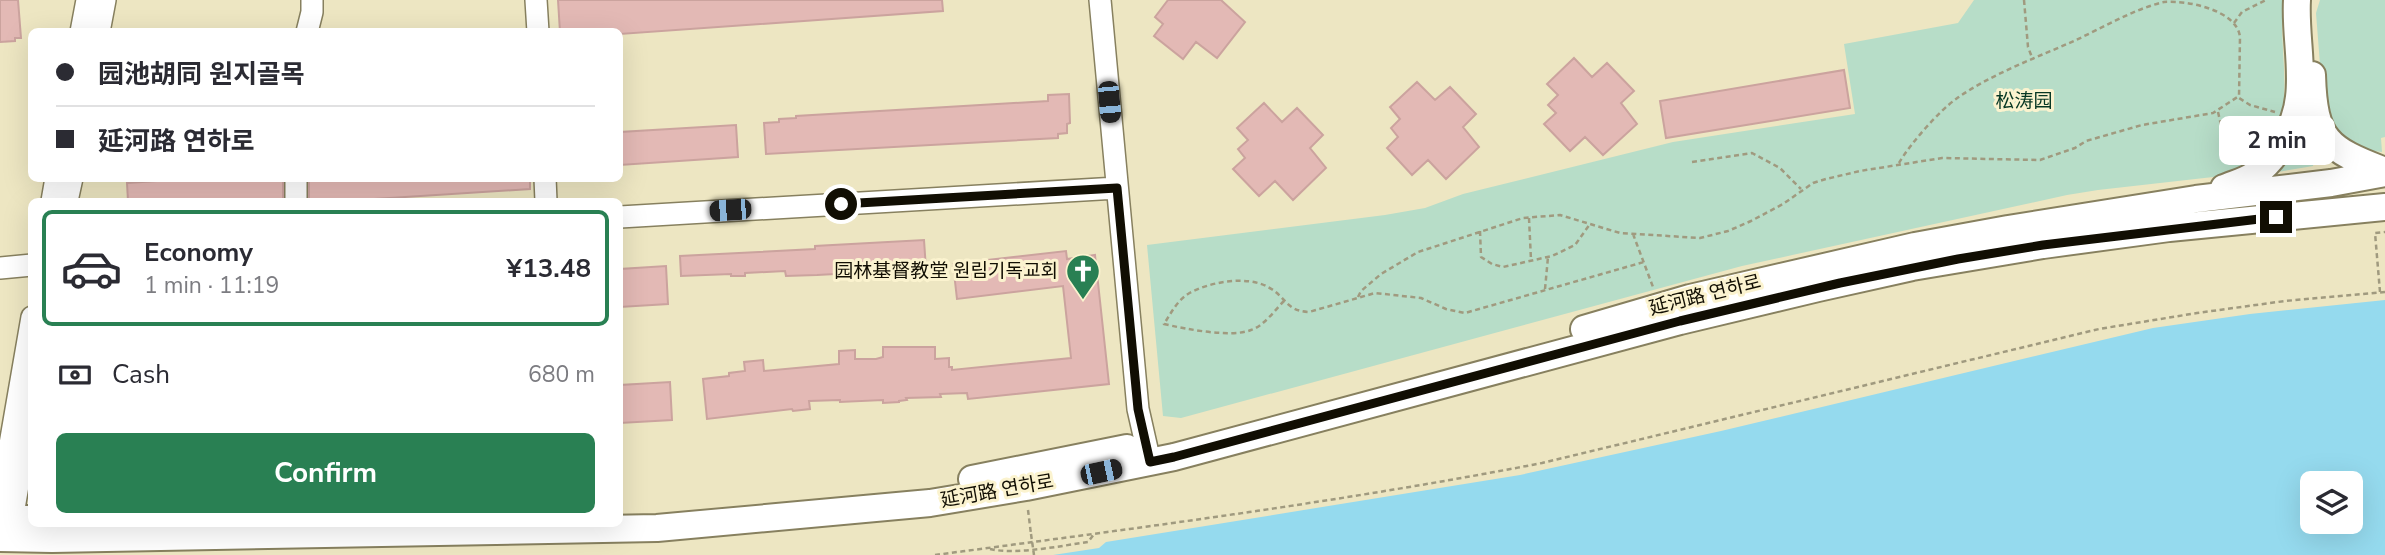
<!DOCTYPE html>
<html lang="en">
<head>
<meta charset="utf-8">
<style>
	:root { --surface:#fff; --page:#f2f2f3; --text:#2b2b33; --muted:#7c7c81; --line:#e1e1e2; --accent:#298053 }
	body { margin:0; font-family:"Nunito Sans","Noto Sans SC","Noto Sans KR",sans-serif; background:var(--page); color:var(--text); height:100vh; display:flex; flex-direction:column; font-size:26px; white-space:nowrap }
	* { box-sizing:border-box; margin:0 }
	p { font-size:23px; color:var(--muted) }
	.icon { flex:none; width:38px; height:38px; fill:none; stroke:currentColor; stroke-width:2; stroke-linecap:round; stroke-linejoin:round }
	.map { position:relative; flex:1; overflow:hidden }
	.panel { position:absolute; left:28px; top:198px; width:595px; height:329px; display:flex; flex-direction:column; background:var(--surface); border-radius:10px; box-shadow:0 7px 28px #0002 }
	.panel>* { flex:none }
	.top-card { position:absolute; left:28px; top:28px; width:595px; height:154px; border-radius:10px; box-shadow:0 7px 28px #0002; display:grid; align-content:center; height:154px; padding:0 28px; background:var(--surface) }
	.controls { position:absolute; left:2300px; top:471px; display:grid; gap:14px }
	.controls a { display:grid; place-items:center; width:63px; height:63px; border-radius:10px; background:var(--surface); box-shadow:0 7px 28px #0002; font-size:35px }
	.end { position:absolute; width:32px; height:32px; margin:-16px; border:9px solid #110e03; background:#fff; box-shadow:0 0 0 4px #fff }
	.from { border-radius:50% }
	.bubble { position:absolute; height:49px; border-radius:10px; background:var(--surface); box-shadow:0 7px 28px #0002; font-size:23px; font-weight:700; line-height:49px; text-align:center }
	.car { position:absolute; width:21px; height:42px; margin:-21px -10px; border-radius:9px; box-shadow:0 0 5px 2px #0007; background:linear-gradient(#222 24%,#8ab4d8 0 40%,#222 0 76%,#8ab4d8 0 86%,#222 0) }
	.top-card b { display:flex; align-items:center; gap:24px; height:66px; font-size:26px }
	.top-card b+b { border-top:2px solid var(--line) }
	.top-card i { width:18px; height:18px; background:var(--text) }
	ul { padding:12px 0 0; list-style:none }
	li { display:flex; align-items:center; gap:21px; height:116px; margin:0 14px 10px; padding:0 14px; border:4px solid transparent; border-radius:10px }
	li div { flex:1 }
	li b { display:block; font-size:26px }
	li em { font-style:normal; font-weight:700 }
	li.on { border-color:var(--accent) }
	li>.icon { width:63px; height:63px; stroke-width:1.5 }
	.pay { display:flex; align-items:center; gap:18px; height:77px; padding:0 28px; font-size:26px }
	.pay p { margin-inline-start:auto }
	.action { display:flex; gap:14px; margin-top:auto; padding:14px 28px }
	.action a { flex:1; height:80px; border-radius:10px; background:var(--accent); color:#fff; font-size:28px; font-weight:700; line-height:80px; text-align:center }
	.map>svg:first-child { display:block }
</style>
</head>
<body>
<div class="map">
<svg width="2385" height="555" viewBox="0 0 2385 555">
	<rect width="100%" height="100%" fill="#ede6c2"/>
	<path fill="#b7ddc8" d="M 1974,0 L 2283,0 C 2276,72 2312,140 2222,176 L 2098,190 L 2067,195 L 1742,266 L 1181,418 L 1163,416 L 1147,245 L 1385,215 L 1425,208 L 1463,194 L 1673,142 L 1855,114 L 1844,44 L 1958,23 Z
		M 2320,0 L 2385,0 L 2385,137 L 2381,138 L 2382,152 L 2366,150 L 2340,135 L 2328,119 L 2323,103 L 2316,13 Z
		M 2300,134 L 2314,159 L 2313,166 L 2272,173 Z"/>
	<path fill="#95daee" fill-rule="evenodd" d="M 2385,300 L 2385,555 L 1053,555 L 1099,548 L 1106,542 L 1520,475 L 1721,431 L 2153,328 L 2250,314 ZM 2312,483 L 2350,483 L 2350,522 L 2312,522 Z"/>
	<path fill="#e3b9b5" stroke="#cba39e" stroke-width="2" d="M 0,0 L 18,0 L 21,38 L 15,38 L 15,41 L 0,42 Z
		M 558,0 L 942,0 L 943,11 L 620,34 L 620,32 L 560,32 Z
		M 1168,0 L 1221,0 L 1245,22 L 1217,58 L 1196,42 L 1183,59 L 1154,36 L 1163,24 L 1155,17 Z
		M 1574,58 L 1592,77 L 1607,63 L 1634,91 L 1621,103 L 1637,124 L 1603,155 L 1585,137 L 1570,151 L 1544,124 L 1556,113 L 1548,105 L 1558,95 L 1547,84 Z
		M 1844,70 L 1850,108 L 1666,138 L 1660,101 Z
		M 1417,82 L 1435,100 L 1450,87 L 1476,114 L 1463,127 L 1479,147 L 1446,179 L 1428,160 L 1412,175 L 1387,148 L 1398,137 L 1391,128 L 1400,119 L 1390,107 Z
		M 1069,94 L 1070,123 L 1067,124 L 1067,133 L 1058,134 L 1058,138 L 766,154 L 764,123 L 779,122 L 779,119 L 796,118 L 796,116 L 1048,101 L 1048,95 Z
		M 1264,103 L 1282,122 L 1297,108 L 1323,135 L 1310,148 L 1326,168 L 1293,200 L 1275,181 L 1259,196 L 1233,169 L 1245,158 L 1238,149 L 1248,140 L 1237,128 Z
		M 736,125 L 738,157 L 620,165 L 620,132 Z
		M 202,178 L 283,178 L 283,201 L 128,201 L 127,183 Z
		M 309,178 L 530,178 L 530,189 L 343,201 L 309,201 Z
		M 924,240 L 926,269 L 817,275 L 786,276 L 785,271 L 745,273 L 745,276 L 731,276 L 731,274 L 681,276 L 680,256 L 815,249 L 815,246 Z
		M 1066,251 L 1067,259 L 1095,255 L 1109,384 L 968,399 L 967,393 L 940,394 L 941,397 L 906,398 L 907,400 L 899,401 L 899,402 L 883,403 L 883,400 L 840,402 L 840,400 L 809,401 L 810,409 L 793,411 L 792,409 L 707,419 L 703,379 L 729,376 L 729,373 L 745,371 L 744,362 L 763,360 L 764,371 L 839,364 L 839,351 L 855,350 L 855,359 L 876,359 L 883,357 L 883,347 L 935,347 L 935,359 L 949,358 L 949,367 L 952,367 L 952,370 L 1071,358 L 1063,286 L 957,299 L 953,264 Z
		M 666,266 L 668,304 L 620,307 L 620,269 Z
		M 670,382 L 672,420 L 620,423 L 620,385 Z"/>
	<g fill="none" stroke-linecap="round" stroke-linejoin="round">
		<g stroke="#87805f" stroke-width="24">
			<path id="minor" d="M 536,0 L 538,32
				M 1100,0 L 1138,409 L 1150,462
				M 81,32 L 87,0
				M 99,32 L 105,0
				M 307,32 L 312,12 L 312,0
				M 296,178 L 296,201
				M 545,178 L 546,201
				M 52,201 L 56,178
				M 67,201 L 72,178
				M 620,217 L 1117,188
				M 0,268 L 32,265
				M 0,502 L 32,317
				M 8,527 L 12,520 L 32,405"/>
		</g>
		<g stroke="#87805f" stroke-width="30">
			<path id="major" d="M 2312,75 C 2314,140 2327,149 2385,171
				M 2224,188 C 2233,184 2246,181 2254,175 C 2277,158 2296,126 2299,97 C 2303,66 2295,32 2297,0
				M 1584,329 L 1690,298 L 1915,246 L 2008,229 L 2196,199 L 2331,183 L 2385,173
				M 972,479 L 1127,448
				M 0,519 L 32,519
				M 0,538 L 52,539 L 657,528 L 930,503 L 1026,487 L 1174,457 L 1680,321 L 1818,288 L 1912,267 L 2043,245 L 2169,228 L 2385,207"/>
		</g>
		<path stroke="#a09a7f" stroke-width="2.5" stroke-dasharray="5 3.5" stroke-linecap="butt" d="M 2024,0 L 2028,47 L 2033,60
			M 2234,23 L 2242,12 L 2266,0
			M 2218,112 L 2221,125 L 2245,156
			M 1692,162 L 1752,153 L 1780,168 L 1801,189
			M 1899,163 C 1910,144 1939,111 1956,99 C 1991,74 2036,58 2076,40 C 2104,27 2134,9 2164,2 C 2187,0 2237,10 2240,37 L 2239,98 L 2250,105 L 2275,112
			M 1529,218 L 1531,260
			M 1480,231 L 1481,257 L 1492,264 L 1503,267 L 1552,256 L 1575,245 L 1590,224
			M 1633,234 L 1653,287
			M 1545,289 L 1548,257
			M 2380,292 L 2375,233 L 2385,232
			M 1358,297 L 1361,291 L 1381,274 L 1418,252 L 1523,218 L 1560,215 L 1620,233 L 1700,238 L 1728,231 L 1751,221 L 1783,204 L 1813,183 L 1826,179 L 1860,171 L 1942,158 L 2040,160 L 2075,148 L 2086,141 L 2142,125 L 2213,113 L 2239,96
			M 1284,301 C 1275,310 1264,326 1251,330 C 1232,338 1185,329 1164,324 C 1171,313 1177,301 1188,294 C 1208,282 1247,275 1268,287 C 1286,296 1285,311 1309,312 L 1375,293 L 1421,298 L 1446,309 L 1465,313 L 1644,262
			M 1028,510 L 1031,534
			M 990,549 C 1016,555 1060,546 1088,542 L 1094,534
			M 935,555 C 1138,528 1341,502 1542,463 L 2099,329 L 2197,313 L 2285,301 L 2385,292"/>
		<use href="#minor" stroke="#fff" stroke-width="21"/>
		<use href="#major" stroke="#fff" stroke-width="26"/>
		<path stroke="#a09a7f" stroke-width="2.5" stroke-dasharray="5 3.5" stroke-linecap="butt" d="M 1031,534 L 1034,555"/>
	</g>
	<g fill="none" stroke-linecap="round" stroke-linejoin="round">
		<path stroke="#110e03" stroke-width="9" d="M 841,204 L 1117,188 L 1138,409 L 1150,462 L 1174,457 L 1680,321 L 1840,283 L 1958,259 L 2043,245 L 2276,217"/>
	</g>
	<defs>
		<g id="church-pin" transform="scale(1.75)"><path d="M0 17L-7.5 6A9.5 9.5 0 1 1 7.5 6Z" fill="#298053" stroke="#fbf3cf"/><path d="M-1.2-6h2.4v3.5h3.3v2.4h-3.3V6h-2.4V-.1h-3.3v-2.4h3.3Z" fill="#fff"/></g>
	</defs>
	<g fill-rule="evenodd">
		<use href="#church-pin" x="1083" y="271"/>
	</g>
	<g text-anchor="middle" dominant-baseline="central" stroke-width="6" stroke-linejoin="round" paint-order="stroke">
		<g font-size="19" fill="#063723" stroke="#fbf3cf">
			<text x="2024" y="101">松涛园</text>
		</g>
		<g font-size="19" fill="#110e03" stroke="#fbf3cf" text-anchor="end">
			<text x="1058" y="271">园林基督教堂 원림기독교회</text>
		</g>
		<g font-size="19" fill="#110e03" stroke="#fbf3cf">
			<text transform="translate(1705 295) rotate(-14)">延河路 연하로</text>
			<text transform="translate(997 491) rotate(-10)">延河路 연하로</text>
		</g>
	</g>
</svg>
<div class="controls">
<a><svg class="icon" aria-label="layers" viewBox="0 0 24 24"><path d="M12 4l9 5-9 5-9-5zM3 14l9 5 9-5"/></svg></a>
</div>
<i class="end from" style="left:841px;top:204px"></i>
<i class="end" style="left:2276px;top:217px"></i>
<div class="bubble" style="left:2219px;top:116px;width:116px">2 min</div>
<i class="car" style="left:1109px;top:102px;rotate:175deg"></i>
<i class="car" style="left:730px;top:210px;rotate:266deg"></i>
<i class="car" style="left:1101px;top:472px;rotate:78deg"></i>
<div class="top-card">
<b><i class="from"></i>园池胡同 원지골목</b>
<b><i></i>延河路 연하로</b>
</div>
<section class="panel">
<ul>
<li class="on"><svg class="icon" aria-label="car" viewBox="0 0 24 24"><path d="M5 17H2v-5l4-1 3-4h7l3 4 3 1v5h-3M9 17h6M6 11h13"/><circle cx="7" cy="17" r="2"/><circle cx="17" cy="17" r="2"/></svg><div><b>Economy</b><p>1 min · 11:19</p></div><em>¥13.48</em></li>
</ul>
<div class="pay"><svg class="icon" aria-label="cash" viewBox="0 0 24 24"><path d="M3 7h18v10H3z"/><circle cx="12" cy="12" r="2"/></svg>Cash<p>680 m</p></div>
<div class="action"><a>Confirm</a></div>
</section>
</div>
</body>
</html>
